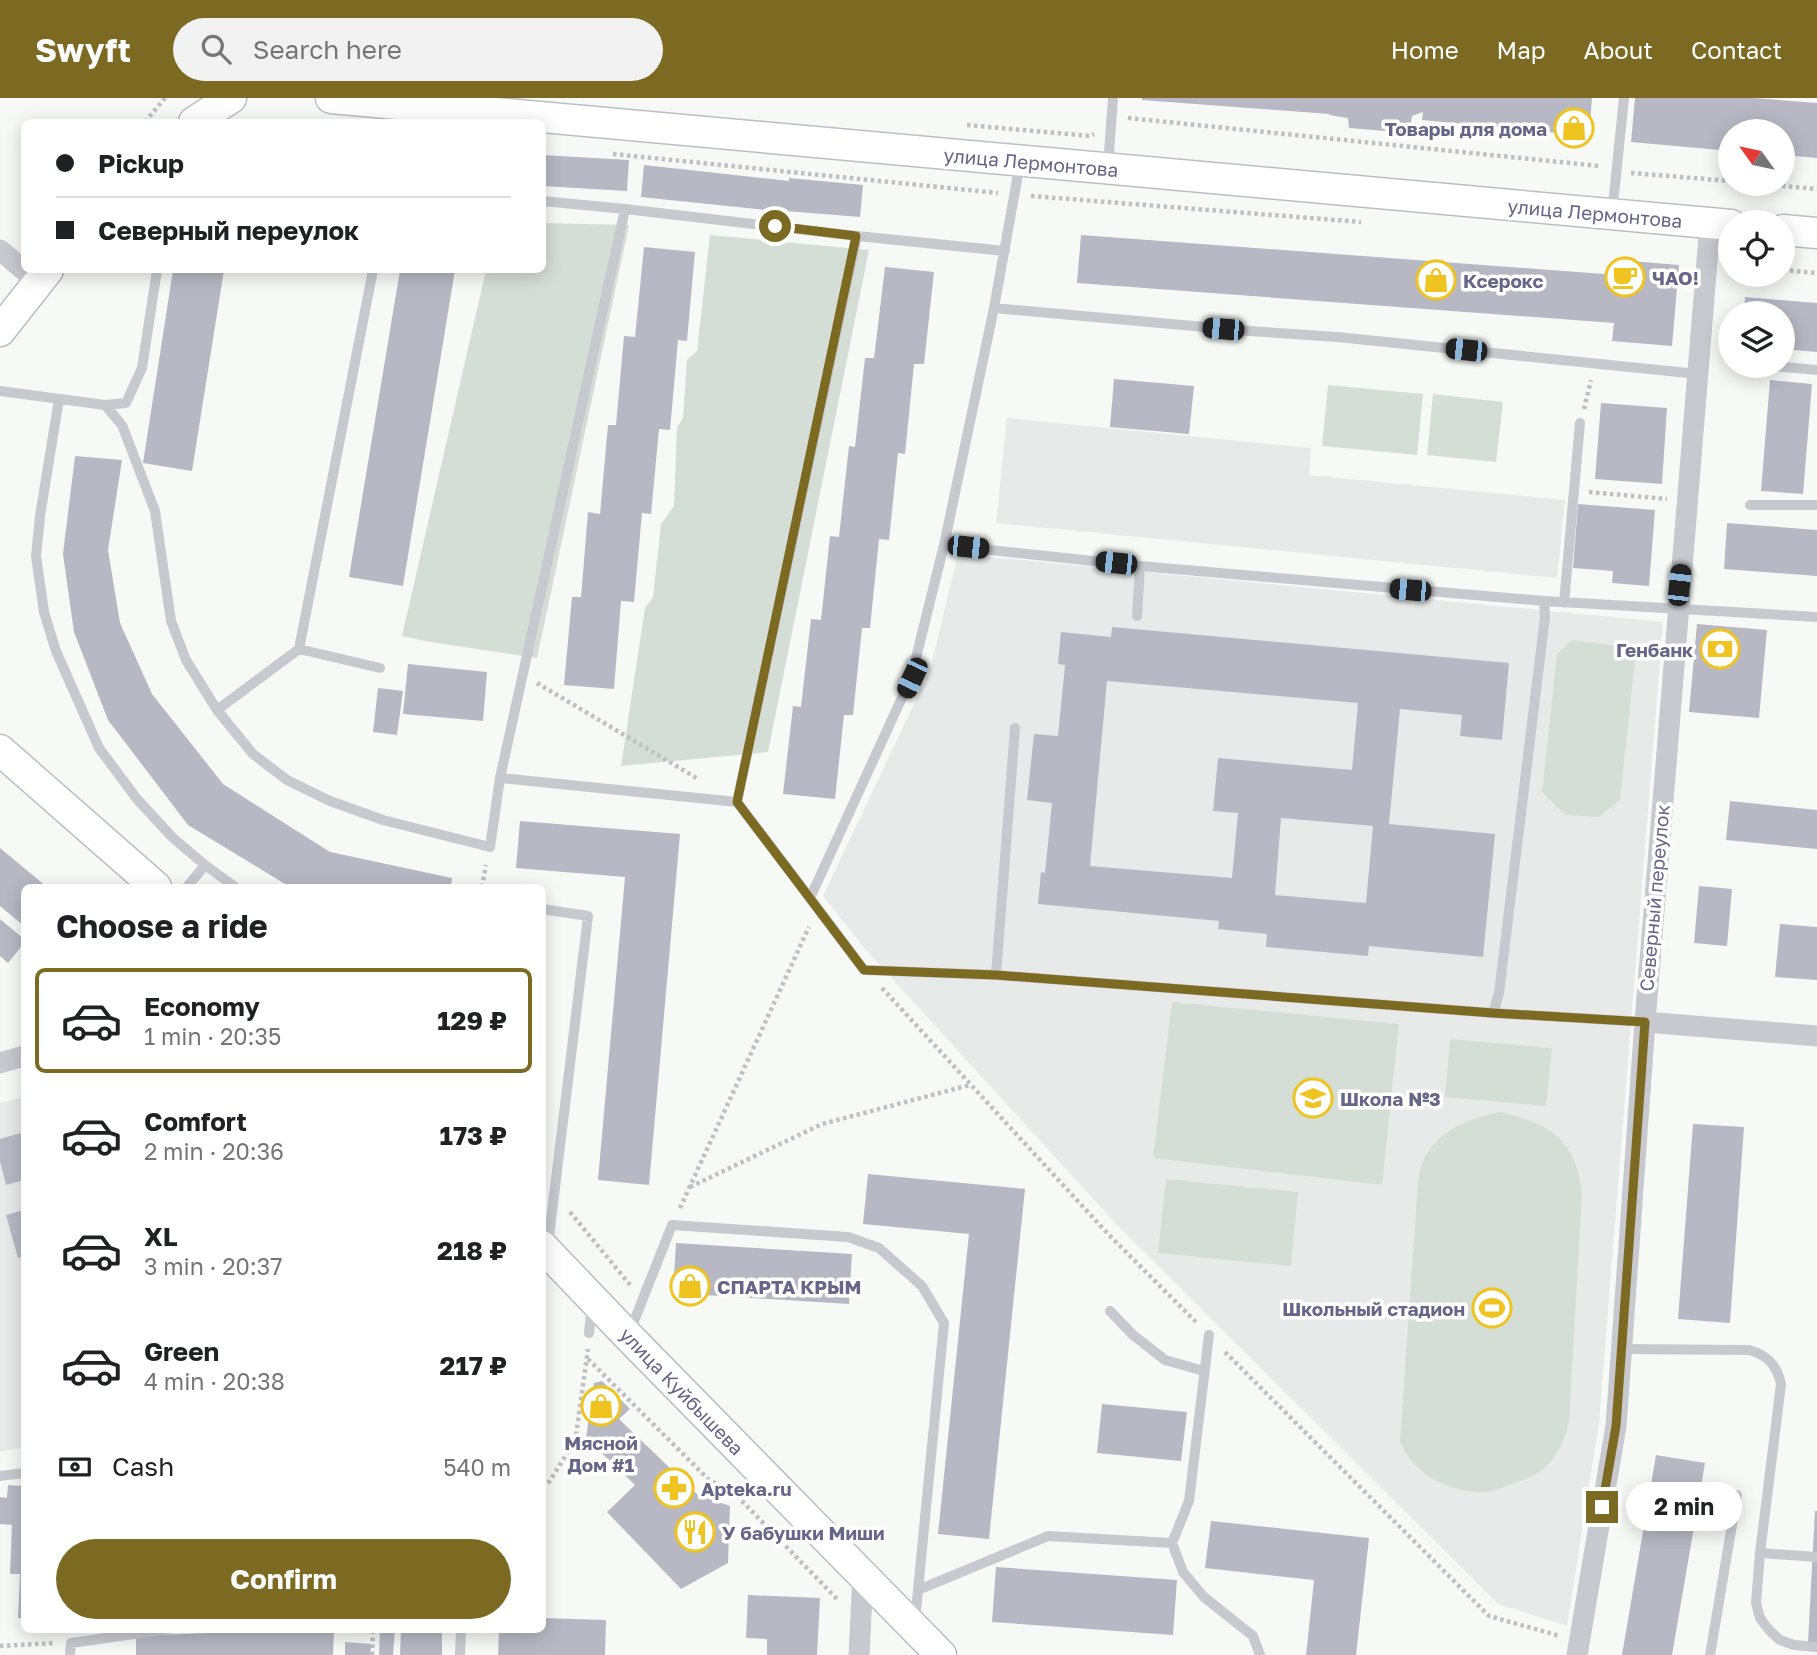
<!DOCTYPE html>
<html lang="en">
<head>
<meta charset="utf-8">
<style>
	:root { --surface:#fff; --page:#f2f2f2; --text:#202124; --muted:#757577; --line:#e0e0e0; --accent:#7d6a22 }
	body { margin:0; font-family:"Golos Text",sans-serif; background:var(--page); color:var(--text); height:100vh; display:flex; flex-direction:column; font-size:26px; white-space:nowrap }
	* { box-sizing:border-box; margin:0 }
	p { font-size:23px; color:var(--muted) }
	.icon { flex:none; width:38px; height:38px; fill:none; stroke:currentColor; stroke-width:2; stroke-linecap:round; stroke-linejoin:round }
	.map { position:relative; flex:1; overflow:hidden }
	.details { position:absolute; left:21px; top:786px; width:525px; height:749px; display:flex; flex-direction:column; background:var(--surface); border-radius:10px; box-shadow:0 4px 18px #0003 }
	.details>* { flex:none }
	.guide { position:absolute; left:21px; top:21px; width:525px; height:154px; border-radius:10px; box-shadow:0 4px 18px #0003; display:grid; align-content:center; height:154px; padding:0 35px; background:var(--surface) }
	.needle { width:46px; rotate:303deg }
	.tools { position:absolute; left:1718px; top:21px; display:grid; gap:14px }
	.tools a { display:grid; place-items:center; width:77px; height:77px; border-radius:50%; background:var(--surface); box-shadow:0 4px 18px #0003; font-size:35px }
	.end { position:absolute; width:32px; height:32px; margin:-16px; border:9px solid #7d6a22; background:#fff; box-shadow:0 0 0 4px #fff }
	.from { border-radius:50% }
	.bubble { position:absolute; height:49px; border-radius:24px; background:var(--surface); box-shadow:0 4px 18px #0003; font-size:23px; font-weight:700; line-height:49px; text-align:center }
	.car { position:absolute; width:21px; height:42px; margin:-21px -10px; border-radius:9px; box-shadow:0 0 5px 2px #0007; background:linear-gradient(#222 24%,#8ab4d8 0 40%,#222 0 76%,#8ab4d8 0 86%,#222 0) }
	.guide b { display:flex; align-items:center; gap:24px; height:66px; font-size:26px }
	.guide b+b { border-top:2px solid var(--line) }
	.guide i { width:18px; height:18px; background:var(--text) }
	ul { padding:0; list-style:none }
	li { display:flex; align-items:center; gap:21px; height:105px; margin:0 14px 10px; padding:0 21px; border:4px solid transparent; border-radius:10px }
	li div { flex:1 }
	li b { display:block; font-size:26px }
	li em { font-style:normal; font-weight:700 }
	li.selected { border-color:var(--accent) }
	li>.icon { width:63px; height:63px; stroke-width:1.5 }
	h2 { padding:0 35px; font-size:32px; line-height:84px }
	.pay { display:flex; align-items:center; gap:18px; height:77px; padding:0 35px; font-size:26px }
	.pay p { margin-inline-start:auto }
	.cta { display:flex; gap:14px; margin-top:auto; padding:14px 35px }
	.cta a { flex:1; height:80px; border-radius:42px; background:var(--accent); color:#fff; font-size:28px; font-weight:700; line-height:80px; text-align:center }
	header { display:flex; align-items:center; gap:42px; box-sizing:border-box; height:98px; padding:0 35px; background:var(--accent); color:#fff }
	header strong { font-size:33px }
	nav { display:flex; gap:38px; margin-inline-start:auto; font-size:24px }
	.search { width:490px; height:63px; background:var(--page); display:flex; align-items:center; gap:18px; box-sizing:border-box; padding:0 24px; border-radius:38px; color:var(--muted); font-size:26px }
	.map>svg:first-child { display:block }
</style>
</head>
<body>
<header>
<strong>Swyft</strong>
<div class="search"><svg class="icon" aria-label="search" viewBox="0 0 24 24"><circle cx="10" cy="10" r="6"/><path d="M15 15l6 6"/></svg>Search here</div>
<nav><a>Home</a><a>Map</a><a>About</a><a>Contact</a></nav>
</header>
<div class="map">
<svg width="1817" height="1557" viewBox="0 0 1817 1557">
	<rect width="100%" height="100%" fill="#f7f9f6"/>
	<path fill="#e8eae9" d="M 1007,320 L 1311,350 L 1309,377 L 1565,402 L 1557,480 L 996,425 Z
		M 958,456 L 1663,524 L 1599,1325 L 1567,1528 L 1498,1506 L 1119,1129 L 865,851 L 823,798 L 930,572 Z
		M 24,999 L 24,1349 L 0,1354 L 0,1005 Z"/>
	<path fill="#d5ded6" d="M 543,125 L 629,127 L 537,560 L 430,544 L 402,538 L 486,172 L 542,172 Z
		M 710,137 L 869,152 L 768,654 L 621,668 L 645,510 L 653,499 L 661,426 L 674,408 L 677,330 L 683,320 L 687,262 L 697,253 Z
		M 1328,287 L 1423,296 L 1417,357 L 1322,348 Z
		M 1433,296 L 1503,304 L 1496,364 L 1427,357 Z
		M 1572,542 L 1618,548 L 1635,562 L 1620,702 L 1599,719 L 1565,717 L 1542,694 L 1557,556 Z
		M 1172,904 L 1399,926 L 1382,1087 L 1153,1060 Z
		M 1450,941 L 1552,950 L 1546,1008 L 1445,999 Z
		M 1500,1014 C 1552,1027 1575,1040 1582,1096 L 1569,1324 C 1564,1342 1558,1359 1543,1371 C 1535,1378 1524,1382 1514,1385 C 1506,1388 1497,1393 1488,1394 C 1453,1396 1413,1378 1400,1343 L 1418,1083 C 1419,1077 1420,1071 1422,1066 C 1434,1034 1469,1020 1500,1014 Z
		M 1166,1081 L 1298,1094 L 1291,1168 L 1158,1155 Z"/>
	<path fill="#b7b8c3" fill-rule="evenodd" d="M 1142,0 L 1592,0 L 1589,38 L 1422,22 L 1423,14 L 1412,18 L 1409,35 L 1349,30 L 1348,20 L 1329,17 L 1329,16 L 1142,2 Z
		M 1635,0 L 1753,0 L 1817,5 L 1817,60 L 1783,57 L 1783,33 L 1731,33 L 1731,53 L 1631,44 Z
		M 542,57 L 629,62 L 627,93 L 542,88 Z
		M 644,67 L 789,83 L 789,80 L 863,87 L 860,119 L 786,113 L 786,114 L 641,99 Z
		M 1081,137 L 1618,177 L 1619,162 L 1679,167 L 1672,248 L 1612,243 L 1614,225 L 1077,185 Z
		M 644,149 L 695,154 L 687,243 L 678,242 L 670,332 L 659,331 L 651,416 L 642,415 L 634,504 L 621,503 L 614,591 L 564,587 L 572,499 L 581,499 L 588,414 L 600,416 L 608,327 L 616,327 L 624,238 L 635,239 Z
		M 885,169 L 934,174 L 924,266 L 914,266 L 905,356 L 898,355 L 889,442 L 879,441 L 870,530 L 862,530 L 853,617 L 844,617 L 835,701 L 783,696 L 793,608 L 801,609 L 811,521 L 821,522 L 830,438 L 839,439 L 849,348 L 855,349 L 865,260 L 874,260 Z
		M 173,172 L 224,172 L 192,373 L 143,365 Z
		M 400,172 L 455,172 L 403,488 L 349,479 Z
		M 1745,199 L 1817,205 L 1817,254 L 1783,251 L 1783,215 L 1744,215 Z
		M 1114,281 L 1194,288 L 1189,336 L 1110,329 Z
		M 1770,282 L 1812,286 L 1803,396 L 1761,393 Z
		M 1601,305 L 1667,310 L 1662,386 L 1595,381 Z
		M 75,358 L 122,362 L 108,452 L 120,525 L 152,596 L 223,686 L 330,754 L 452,780 L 451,789 L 290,789 L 188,727 L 108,622 L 74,534 L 63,456 Z
		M 1578,406 L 1655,412 L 1649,488 L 1612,485 L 1613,473 L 1573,470 Z
		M 1727,425 L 1817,432 L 1817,478 L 1724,471 Z
		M 1697,526 L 1767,532 L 1759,620 L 1689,614 Z
		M 1112,529 L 1509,565 L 1502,642 L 1460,638 L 1462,617 L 1400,611 L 1389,726 L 1495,736 L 1483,859 L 1369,848 L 1368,858 L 1266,849 L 1267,836 L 1218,831 L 1219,823 L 1038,806 L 1041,774 L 1045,775 L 1052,705 L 1027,702 L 1034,636 L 1058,638 L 1065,567 L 1058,566 L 1061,534 L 1111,539 ZM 1107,583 L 1358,605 L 1352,672 L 1218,660 L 1213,713 L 1238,715 L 1232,780 L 1090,768 ZM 1281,720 L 1373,728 L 1366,805 L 1275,797 Z
		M 408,566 L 487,574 L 483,623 L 403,616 Z
		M 378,590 L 403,593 L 397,637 L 373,634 Z
		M 1730,703 L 1817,712 L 1817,751 L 1726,742 Z
		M 520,723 L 680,736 L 649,1087 L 598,1082 L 625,779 L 516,770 Z
		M 0,750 L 47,789 L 24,789 L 24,828 L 0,808 Z
		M 1699,788 L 1732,791 L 1727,848 L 1694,845 Z
		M 0,821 L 24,841 L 24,845 L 8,865 L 0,858 Z
		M 1780,826 L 1817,829 L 1817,882 L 1775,879 Z
		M 1693,1026 L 1744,1029 L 1730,1225 L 1678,1221 Z
		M 24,1034 L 24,1082 L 6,1087 L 0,1063 L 0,1041 Z
		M 868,1076 L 1025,1091 L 989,1441 L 938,1436 L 969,1136 L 863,1126 Z
		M 24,1112 L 24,1158 L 18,1160 L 6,1117 Z
		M 676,1145 L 852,1156 L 849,1206 L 673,1195 Z
		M 602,1283 L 630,1311 L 619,1321 L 698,1397 L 730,1408 L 728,1465 L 681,1491 L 607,1414 L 635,1387 L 586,1340 L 594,1285 Z
		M 1102,1306 L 1187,1314 L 1181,1363 L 1097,1355 Z
		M 1656,1357 L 1705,1365 L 1672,1557 L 1622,1557 Z
		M 22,1383 L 24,1383 L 24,1520 L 18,1520 L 20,1476 L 10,1476 L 12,1427 L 0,1426 L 0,1399 L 7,1400 L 8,1387 L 22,1388 Z
		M 1815,1413 L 1817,1413 L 1817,1545 L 1808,1544 Z
		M 1211,1423 L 1369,1440 L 1356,1557 L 1306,1557 L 1314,1482 L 1205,1470 Z
		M 996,1469 L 1177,1482 L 1173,1537 L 992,1524 Z
		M 748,1497 L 820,1500 L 817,1557 L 767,1557 L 767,1541 L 746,1540 Z
		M 542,1520 L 606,1522 L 605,1557 L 498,1557 L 499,1531 L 542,1531 Z
		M 306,1531 L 334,1531 L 333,1557 L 136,1557 L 136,1538 Z
		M 380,1531 L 395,1531 L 393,1557 L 379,1557 Z
		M 401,1531 L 442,1531 L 442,1557 L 400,1557 Z
		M 345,1544 L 371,1546 L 370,1557 L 345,1557 Z"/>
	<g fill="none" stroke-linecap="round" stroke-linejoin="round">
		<g stroke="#bdbdc6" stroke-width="33">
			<path id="secondary" d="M 331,0 L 1731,127
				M 194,24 L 231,0
				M 1783,132 L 1817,135
				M 0,233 L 48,172
				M 0,652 L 156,789
				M 542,1148 L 628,1238 L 941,1557"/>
		</g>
		<path stroke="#bfbfc4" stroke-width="4.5" stroke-dasharray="3.5 3.5" stroke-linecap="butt" d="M 1128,20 L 1599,68
			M 145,24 L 165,0
			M 967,27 L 1090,38 L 1094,36
			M 613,56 L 998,95
			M 1631,75 L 1731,83
			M 1761,86 L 1817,91
			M 1031,98 L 1361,124
			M 1783,172 L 1817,175
			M 1584,311 L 1591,282
			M 1589,394 L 1667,401
			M 537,585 L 698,681
			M 482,789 L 486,767
			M 882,890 L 1109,1137 L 1197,1225
			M 690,1089 L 822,1026 L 970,987
			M 680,1110 L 809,829
			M 570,1114 L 631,1188
			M 1225,1254 L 1489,1518 L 1560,1538
			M 588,1261 L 708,1381 L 739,1400 L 839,1503
			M 542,1389 L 549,1384 L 565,1359 L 576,1338 L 588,1251
			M 0,1548 L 53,1545
			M 372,1557 L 373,1531"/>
		<path stroke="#c8c8cf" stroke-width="10" d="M 1108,68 L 1113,0
			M 542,103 L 625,111 L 857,138
			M 625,111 L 500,680 L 737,704
			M 1612,116 L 1624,0
			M 1005,153 L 857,138 L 737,704 L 810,800 L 911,580 L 944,447 L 994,210 L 1020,65
			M 373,172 L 299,551 L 380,570
			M 994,210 L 1249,233 L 1337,239 L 1698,276
			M 1772,268 L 1817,272
			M 0,293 L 105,307 L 122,327 L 155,413 L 171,523 L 186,562 L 217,612 L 253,656 L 287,682 L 330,703 L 383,722 L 490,749 L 500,680
			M 59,301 L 40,418 L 36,458 L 44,514 L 56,553 L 99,650 L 137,701 L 173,740 L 205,767
			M 105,307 L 126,305 L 142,270 L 157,172
			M 1750,407 L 1817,407
			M 944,447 L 1140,468 L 1544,503 L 1817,519
			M 1564,505 L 1580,325
			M 1137,518 L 1140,468
			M 217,612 L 299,551
			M 187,789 L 205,767 L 235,789
			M 810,800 L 864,872 L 996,877 L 1493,915 L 1645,924
			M 542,811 L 588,818 L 548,1147
			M 996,877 L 1015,630
			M 1493,915 L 1499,895 L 1545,519 L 1544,503
			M 1110,1213 L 1133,1237 L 1165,1262 L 1204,1273
			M 589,1235 L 592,1206
			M 629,1236 L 672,1127 L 848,1139 L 879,1150 L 922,1188 L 944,1225 L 915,1523
			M 1621,1251 L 1749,1252 C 1767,1257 1777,1267 1781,1286 L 1760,1455 L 1756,1505 L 1760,1520 L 1769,1532 L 1780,1542 L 1794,1547 L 1817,1549
			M 0,1378 L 24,1375
			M 1172,1445 L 1189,1403 L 1209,1237
			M 1760,1455 L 1817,1459
			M 918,1492 L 1048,1438 L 1172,1445 L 1183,1474 L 1204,1499 L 1253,1538 L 1260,1557
			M 70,1557 L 71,1545 L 169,1531
			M 460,1557 L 461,1531
			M 1710,1557 L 1737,1397"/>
		<path stroke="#c8c8cf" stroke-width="21" d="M 0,152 L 38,184
			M 1645,924 L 1817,938
			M 0,965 L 24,958
			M 859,1557 L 863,1477
			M 1577,1557 L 1616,1328 L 1645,924 L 1710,126"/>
		<use href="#secondary" stroke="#fff" stroke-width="30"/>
	</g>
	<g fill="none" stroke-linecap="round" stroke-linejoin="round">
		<path stroke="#7d6a22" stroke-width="9" d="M 775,128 L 856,138 L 737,704 L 864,872 L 996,877 L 1493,915 L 1645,924 L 1616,1328 L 1602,1409"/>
	</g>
	<defs>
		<g id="shop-ring" transform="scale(2.0125)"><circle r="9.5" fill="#fff" stroke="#efc320" stroke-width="1.5"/><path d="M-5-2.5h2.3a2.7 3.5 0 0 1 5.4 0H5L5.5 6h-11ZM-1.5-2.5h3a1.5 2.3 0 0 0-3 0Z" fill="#efc320"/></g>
		<g id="cafe-ring" transform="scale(2.0125)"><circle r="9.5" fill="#fff" stroke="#efc320" stroke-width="1.5"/><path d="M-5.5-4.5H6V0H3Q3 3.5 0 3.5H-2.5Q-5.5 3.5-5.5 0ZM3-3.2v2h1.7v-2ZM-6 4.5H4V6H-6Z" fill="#efc320"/></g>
		<g id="bank-ring" transform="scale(2.0125)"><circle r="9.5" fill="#fff" stroke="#efc320" stroke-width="1.5"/><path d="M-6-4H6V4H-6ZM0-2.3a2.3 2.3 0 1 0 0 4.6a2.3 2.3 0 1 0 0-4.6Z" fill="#efc320"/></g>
		<g id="school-ring" transform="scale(2.0125)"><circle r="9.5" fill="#fff" stroke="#efc320" stroke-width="1.5"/><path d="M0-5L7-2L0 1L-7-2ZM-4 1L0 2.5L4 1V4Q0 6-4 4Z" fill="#efc320"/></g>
		<g id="stadium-ring" transform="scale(2.0125)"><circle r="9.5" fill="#fff" stroke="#efc320" stroke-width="1.5"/><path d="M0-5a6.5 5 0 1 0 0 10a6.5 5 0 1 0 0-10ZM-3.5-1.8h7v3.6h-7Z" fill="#efc320"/></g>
		<g id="pharmacy-ring" transform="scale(2.0125)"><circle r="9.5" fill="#fff" stroke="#efc320" stroke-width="1.5"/><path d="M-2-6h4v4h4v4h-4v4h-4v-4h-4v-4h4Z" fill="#efc320"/></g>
		<g id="restaurant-ring" transform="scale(2.0125)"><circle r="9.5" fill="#fff" stroke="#efc320" stroke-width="1.5"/><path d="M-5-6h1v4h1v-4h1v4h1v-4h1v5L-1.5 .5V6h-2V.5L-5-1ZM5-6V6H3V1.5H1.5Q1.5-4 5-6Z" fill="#efc320"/></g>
	</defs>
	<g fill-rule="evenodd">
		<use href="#shop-ring" x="1574" y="30"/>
		<use href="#cafe-ring" x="1625" y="179"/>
		<use href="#shop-ring" x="1436" y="182"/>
		<use href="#bank-ring" x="1720" y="551"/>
		<use href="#school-ring" x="1313" y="1000"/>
		<use href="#shop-ring" x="690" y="1188"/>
		<use href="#stadium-ring" x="1492" y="1210"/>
		<use href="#shop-ring" x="601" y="1308"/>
		<use href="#pharmacy-ring" x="674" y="1390"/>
		<use href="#restaurant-ring" x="695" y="1434"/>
	</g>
	<g text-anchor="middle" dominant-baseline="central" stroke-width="7" stroke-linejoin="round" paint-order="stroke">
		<g font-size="19" font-weight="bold" fill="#666689" stroke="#fff" text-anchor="start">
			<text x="1547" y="30" text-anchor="end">Товары для дома</text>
			<text x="1652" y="179">ЧАО!</text>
			<text x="1463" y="182">Ксерокс</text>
			<text x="1693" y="551" text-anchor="end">Генбанк</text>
			<text x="1340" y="1000">Школа №3</text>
			<text x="717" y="1188">СПАРТА КРЫМ</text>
			<text x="1465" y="1210" text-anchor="end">Школьный стадион</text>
			<text x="601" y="1344" text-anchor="middle">Мясной<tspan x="601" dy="22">Дом #1</tspan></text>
			<text x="701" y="1390">Apteka.ru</text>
			<text x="722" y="1434">У бабушки Миши</text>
		</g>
		<g font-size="19" fill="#666689" stroke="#fff">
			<text transform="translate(1031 64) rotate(5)">улица Лермонтова</text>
			<text transform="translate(1595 115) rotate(5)">улица Лермонтова</text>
			<text transform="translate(1654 800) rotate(-85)">Северный переулок</text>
			<text transform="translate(682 1293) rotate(46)">улица Куйбышева</text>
		</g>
	</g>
</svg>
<div class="tools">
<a><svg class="needle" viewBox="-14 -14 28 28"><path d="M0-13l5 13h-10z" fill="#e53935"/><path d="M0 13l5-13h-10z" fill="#757577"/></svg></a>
<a><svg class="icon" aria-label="locate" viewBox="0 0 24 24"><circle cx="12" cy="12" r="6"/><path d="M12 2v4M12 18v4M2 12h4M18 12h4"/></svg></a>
<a><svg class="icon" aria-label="layers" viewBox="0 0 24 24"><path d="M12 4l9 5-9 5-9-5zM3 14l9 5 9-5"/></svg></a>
</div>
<i class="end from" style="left:775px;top:128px"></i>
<i class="end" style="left:1602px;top:1409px"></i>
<div class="bubble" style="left:1626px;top:1384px;width:116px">2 min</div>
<i class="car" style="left:1223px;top:231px;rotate:275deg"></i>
<i class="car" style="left:1466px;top:252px;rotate:276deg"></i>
<i class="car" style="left:968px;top:449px;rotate:96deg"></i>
<i class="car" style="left:1116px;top:465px;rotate:276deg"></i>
<i class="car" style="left:1679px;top:487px;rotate:6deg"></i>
<i class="car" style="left:1410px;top:492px;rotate:275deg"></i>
<i class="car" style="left:912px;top:580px;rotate:205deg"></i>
<div class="guide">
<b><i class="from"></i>Pickup</b>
<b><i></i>Северный переулок</b>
</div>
<section class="details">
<h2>Choose a ride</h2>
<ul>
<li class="selected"><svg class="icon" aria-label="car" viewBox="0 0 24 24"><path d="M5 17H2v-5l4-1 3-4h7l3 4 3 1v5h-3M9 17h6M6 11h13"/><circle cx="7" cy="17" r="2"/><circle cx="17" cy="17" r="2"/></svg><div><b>Economy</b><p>1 min · 20:35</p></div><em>129 ₽</em></li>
<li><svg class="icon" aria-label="car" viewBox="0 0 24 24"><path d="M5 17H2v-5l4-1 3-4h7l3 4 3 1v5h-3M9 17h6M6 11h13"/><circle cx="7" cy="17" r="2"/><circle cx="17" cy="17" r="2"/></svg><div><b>Comfort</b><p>2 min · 20:36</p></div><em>173 ₽</em></li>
<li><svg class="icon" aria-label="car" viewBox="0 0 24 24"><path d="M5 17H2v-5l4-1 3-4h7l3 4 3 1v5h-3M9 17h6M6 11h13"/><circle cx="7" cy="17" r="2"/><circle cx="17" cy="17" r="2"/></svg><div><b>XL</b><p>3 min · 20:37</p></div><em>218 ₽</em></li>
<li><svg class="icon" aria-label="car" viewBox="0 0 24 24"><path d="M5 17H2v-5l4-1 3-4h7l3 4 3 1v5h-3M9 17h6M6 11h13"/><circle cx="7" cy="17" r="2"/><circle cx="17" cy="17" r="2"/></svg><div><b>Green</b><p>4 min · 20:38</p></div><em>217 ₽</em></li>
</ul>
<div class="pay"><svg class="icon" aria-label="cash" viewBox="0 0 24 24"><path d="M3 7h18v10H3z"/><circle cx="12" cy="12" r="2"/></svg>Cash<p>540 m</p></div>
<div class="cta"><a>Confirm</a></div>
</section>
</div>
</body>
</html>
